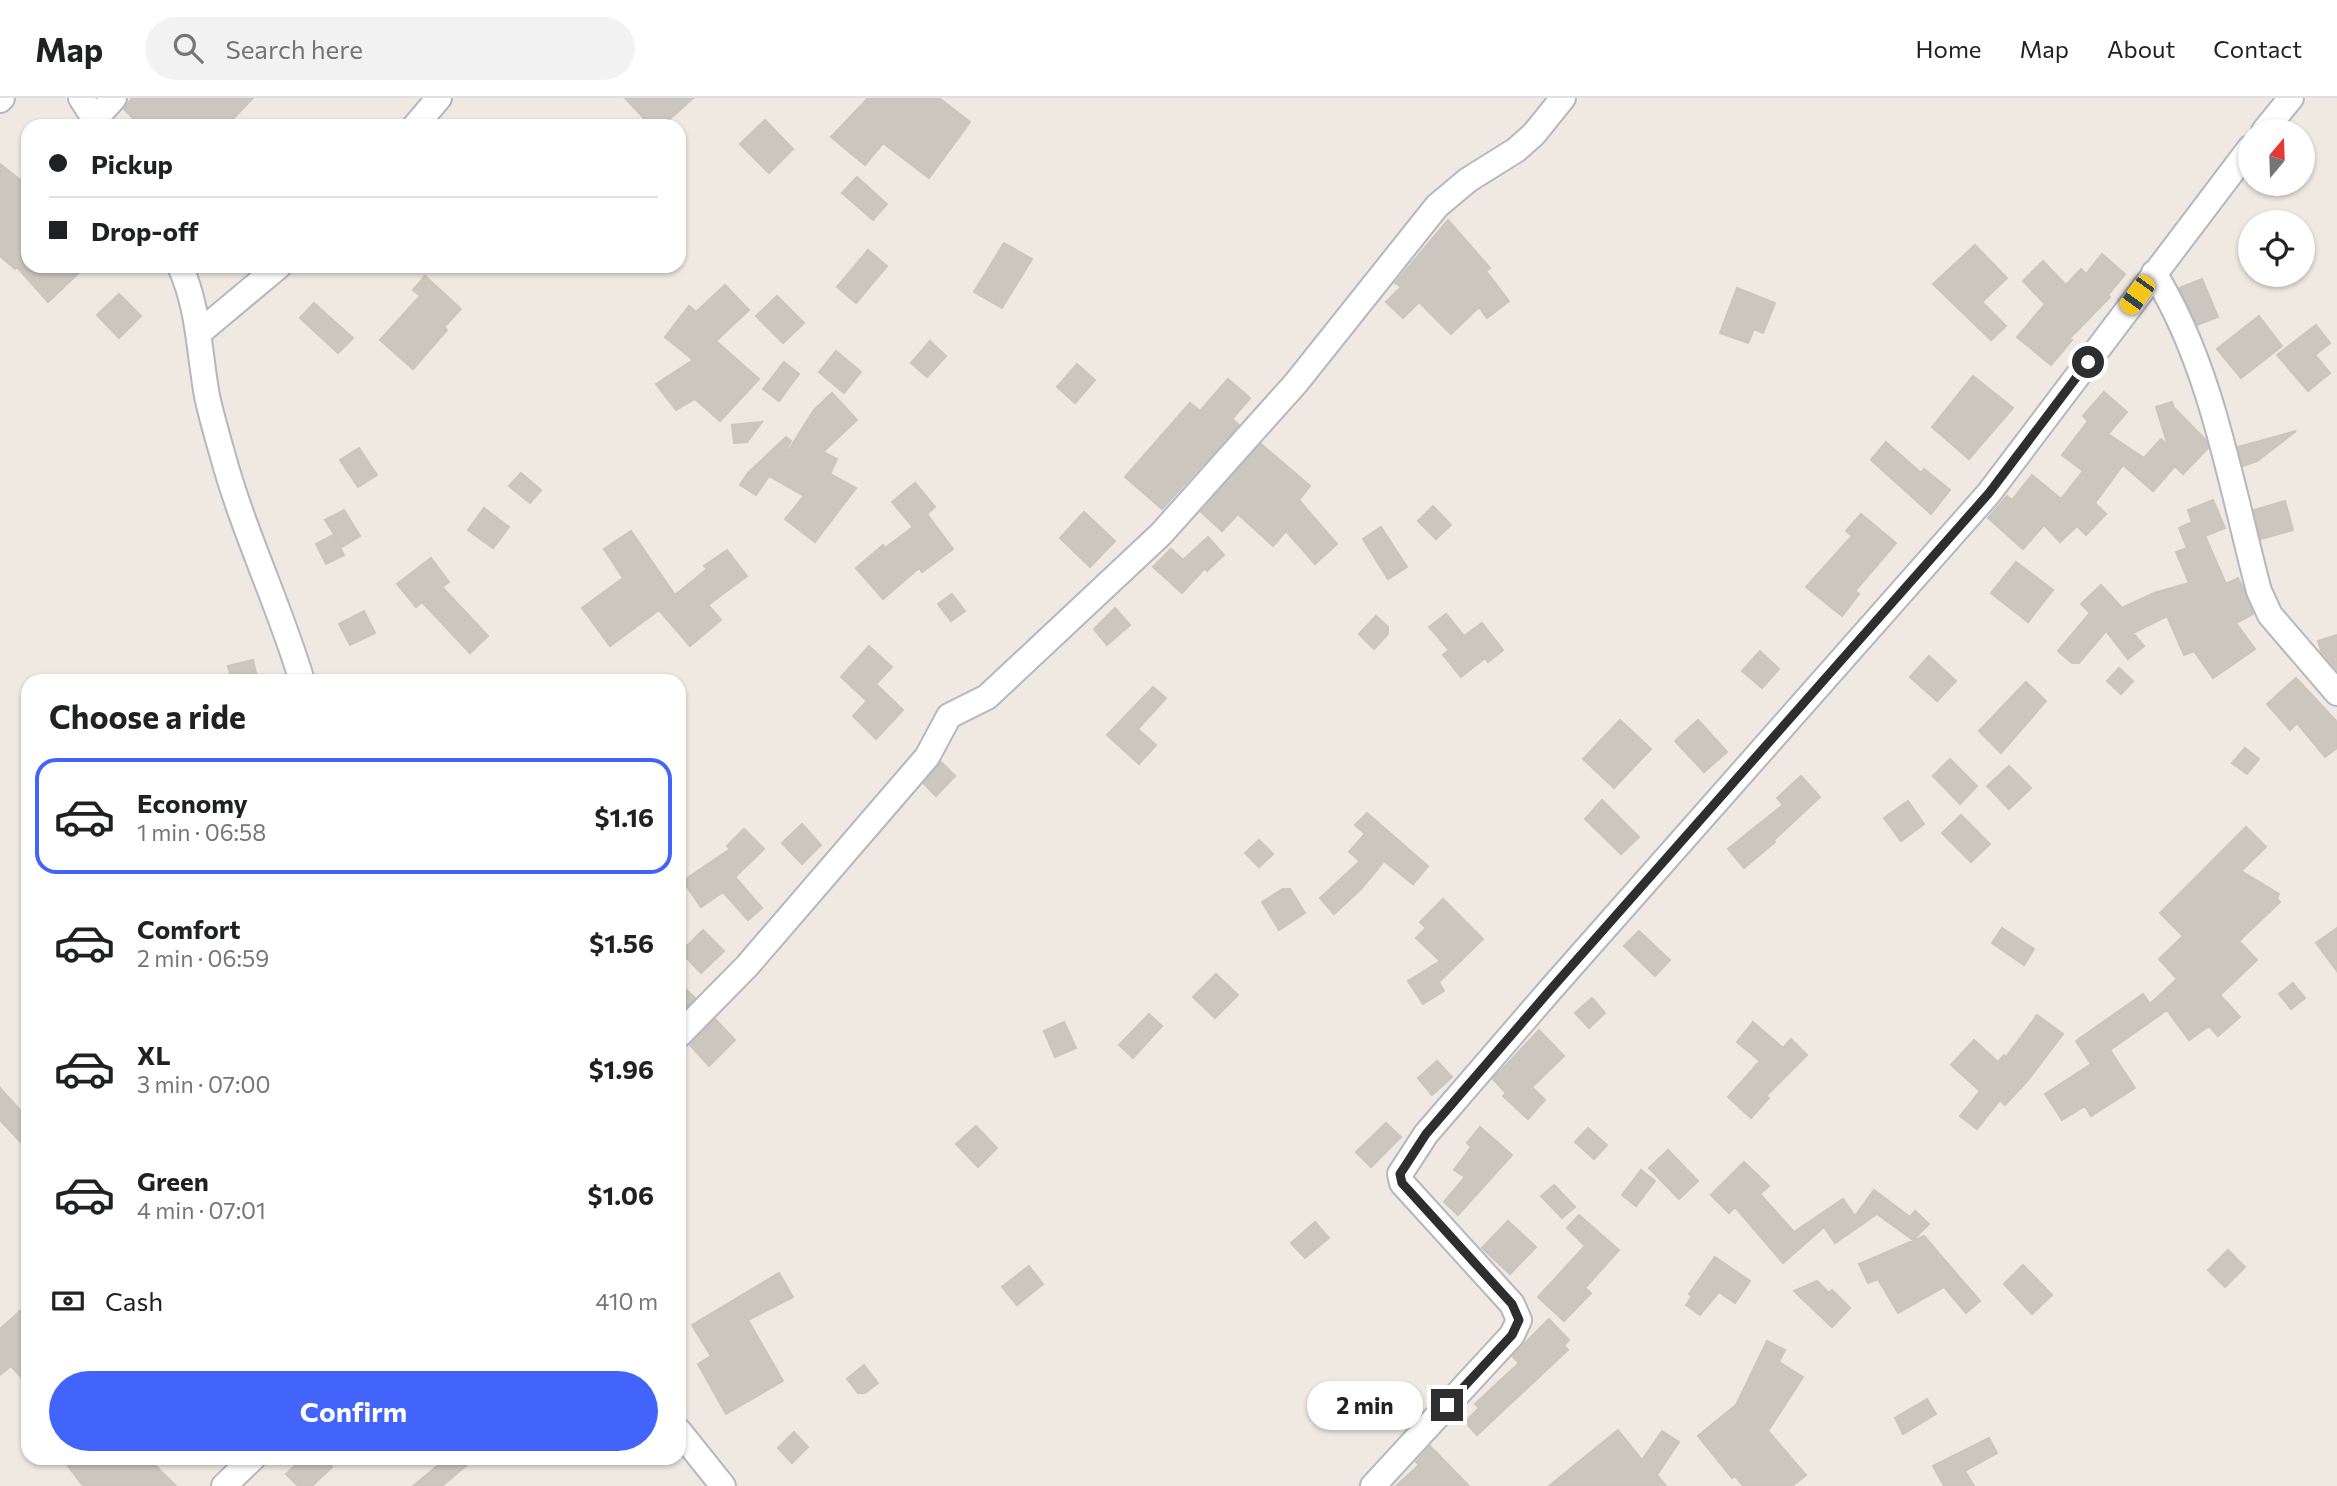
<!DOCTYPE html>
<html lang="en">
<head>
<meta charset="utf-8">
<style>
	:root { --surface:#fff; --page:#f2f2f2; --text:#202124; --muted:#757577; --line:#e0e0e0; --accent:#4264fb }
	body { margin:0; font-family:Commissioner,sans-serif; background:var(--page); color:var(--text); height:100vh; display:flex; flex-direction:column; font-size:26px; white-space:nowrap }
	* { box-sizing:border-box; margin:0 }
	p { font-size:23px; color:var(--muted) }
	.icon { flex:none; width:38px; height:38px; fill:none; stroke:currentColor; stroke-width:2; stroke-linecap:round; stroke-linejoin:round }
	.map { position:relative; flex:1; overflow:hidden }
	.panel { position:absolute; left:21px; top:576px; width:665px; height:791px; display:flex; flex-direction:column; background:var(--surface); border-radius:21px; box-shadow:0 2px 5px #0004 }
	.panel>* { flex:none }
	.guide { position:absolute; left:21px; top:21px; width:665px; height:154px; border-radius:21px; box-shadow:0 2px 5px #0004; display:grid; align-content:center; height:154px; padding:0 28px; background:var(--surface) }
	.needle { width:46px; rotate:19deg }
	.buttons { position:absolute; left:2238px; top:21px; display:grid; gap:14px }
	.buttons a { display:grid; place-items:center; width:77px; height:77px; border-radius:50%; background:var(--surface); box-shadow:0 2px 5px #0004; font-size:35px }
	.end { position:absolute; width:32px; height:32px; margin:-16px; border:9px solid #2e2e2e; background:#fff; box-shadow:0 0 0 4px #fff }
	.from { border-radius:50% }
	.bubble { position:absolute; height:49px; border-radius:24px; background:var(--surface); box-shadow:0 2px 5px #0004; font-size:23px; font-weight:700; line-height:49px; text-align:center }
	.car { position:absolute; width:21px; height:42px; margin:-21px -10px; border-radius:9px; box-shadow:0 0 5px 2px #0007; background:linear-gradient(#f5c518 24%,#345 0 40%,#f5c518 0 76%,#345 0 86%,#f5c518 0) }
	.guide b { display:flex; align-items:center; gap:24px; height:66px; font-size:26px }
	.guide b+b { border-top:2px solid var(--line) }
	.guide i { width:18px; height:18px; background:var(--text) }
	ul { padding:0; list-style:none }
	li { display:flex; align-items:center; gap:21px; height:116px; margin:0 14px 10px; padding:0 14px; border:4px solid transparent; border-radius:21px }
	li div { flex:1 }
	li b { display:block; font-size:26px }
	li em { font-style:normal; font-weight:700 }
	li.current { border-color:var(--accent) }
	li>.icon { width:63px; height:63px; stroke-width:1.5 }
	h2 { padding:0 28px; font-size:32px; line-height:84px }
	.pay { display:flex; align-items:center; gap:18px; height:77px; padding:0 28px; font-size:26px }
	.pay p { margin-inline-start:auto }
	.button { display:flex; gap:14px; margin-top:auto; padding:14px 28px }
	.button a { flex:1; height:80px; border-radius:42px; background:var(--accent); color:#fff; font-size:28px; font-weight:700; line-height:80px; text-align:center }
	header { display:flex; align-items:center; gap:42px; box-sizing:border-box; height:98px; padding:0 35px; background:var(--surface); border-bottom:2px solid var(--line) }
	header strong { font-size:33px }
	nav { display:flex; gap:38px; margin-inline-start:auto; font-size:24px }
	.search { width:490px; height:63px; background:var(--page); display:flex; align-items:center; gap:18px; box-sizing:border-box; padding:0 24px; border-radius:38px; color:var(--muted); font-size:26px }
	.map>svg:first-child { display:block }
</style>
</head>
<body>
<header>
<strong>Map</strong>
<div class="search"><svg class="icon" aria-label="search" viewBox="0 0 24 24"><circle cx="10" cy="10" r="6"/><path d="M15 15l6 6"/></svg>Search here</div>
<nav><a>Home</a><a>Map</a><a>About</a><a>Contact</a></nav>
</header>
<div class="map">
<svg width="2337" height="1388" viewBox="0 0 2337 1388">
	<rect width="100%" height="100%" fill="#efe9e1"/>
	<path fill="#cbc7bf" stroke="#cbc5ba" stroke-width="2" d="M 132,0 L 253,0 L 226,28 L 140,28 L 124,11 Z
		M 625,0 L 693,0 L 662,28 L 651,28 Z
		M 868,0 L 939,0 L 970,24 L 929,80 L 883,45 L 865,67 L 831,39 Z
		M 765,22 L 793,51 L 769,75 L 740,46 Z
		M 0,66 L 28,88 L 28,168 L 86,168 L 48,204 L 17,169 L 15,171 L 0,158 Z
		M 857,79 L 887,106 L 873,122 L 842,95 Z
		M 1448,122 L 1490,170 L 1486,173 L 1509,203 L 1487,220 L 1479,209 L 1451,236 L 1419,204 L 1403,220 L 1386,204 L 1401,189 L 1395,185 Z
		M 1004,145 L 1032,161 L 1002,210 L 974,194 Z
		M 1975,147 L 2007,180 L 1982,204 L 2006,228 L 1991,242 L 1933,186 Z
		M 868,152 L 887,168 L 856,205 L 837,189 Z
		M 2102,156 L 2125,176 L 2108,197 L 2110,199 L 2069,241 L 2072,242 L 2051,267 L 2017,239 L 2045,206 L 2023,183 L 2043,163 L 2066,187 L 2081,171 L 2086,176 Z
		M 425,178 L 461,211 L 444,229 L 447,232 L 413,271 L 380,242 L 420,198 L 413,192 Z
		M 2202,181 L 2218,219 L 2197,227 L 2179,190 Z
		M 725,187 L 749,212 L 716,243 L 759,281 L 720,323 L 695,301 L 676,312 L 656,286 L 693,262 L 665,239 L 689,208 L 696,214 Z
		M 1737,190 L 1775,205 L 1763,235 L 1754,231 L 1748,245 L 1720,235 Z
		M 119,196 L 141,218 L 119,240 L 97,217 Z
		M 777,198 L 804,225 L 783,245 L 756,218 Z
		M 314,205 L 353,240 L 338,255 L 300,220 Z
		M 2259,218 L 2282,248 L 2241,280 L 2217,251 Z
		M 2316,227 L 2330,245 L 2315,257 L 2330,275 L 2308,293 L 2277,257 Z
		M 930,243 L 946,258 L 927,279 L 911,265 Z
		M 836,253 L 861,274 L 844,295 L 819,274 Z
		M 784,264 L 799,276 L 779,303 L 763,291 Z
		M 1077,266 L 1095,282 L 1075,305 L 1057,289 Z
		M 1973,278 L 2013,310 L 1969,361 L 1932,329 Z
		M 1228,281 L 1250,300 L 1232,321 L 1239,327 L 1162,411 L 1125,379 L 1190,305 L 1200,313 Z
		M 2104,294 L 2127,314 L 2108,336 L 2144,360 L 2161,341 L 2168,348 L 2156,309 L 2172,304 L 2174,310 L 2205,341 L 2208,350 L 2183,376 L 2175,368 L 2153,393 L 2123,367 L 2095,405 L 2106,416 L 2086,437 L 2077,428 L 2060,444 L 2044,427 L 2023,451 L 1988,420 L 2007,398 L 2012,402 L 2032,377 L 2061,401 L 2083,373 L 2062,357 L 2088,323 L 2083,318 Z
		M 832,295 L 857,322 L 823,354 L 837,361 L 830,376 L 856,390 L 815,444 L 785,421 L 804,398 L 769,378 L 756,397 L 740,387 L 748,375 L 786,339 L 791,343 L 786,352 L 788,353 L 814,312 Z
		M 762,324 L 747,344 L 734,345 L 732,327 Z
		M 2296,333 L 2257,363 L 2243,368 L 2238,349 Z
		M 1886,344 L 1921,375 L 1924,371 L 1950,392 L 1931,416 L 1871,362 Z
		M 1261,346 L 1310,388 L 1299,402 L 1337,446 L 1315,466 L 1286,433 L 1273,448 L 1238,416 L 1222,433 L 1201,414 Z
		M 359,350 L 377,377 L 358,389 L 340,362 Z
		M 521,375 L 541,392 L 530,405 L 509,388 Z
		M 915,385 L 935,409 L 927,416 L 953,451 L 922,474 L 919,470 L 883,501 L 856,470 L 883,447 L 885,450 L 913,429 L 892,404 Z
		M 2213,402 L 2225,430 L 2205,438 L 2226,486 L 2238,480 L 2243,490 L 2253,516 L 2236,525 L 2255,551 L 2213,580 L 2194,553 L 2184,557 L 2167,518 L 2133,535 L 2144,548 L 2128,561 L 2106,533 L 2079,565 L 2072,565 L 2058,553 L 2090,515 L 2081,506 L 2101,487 L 2122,510 L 2154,495 L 2189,485 L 2176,454 L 2187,450 L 2179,430 L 2192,424 L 2188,412 Z
		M 2285,403 L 2293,432 L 2261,441 L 2254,412 Z
		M 1433,408 L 1451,427 L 1436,441 L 1418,423 Z
		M 484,410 L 509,429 L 493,450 L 468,432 Z
		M 344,412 L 360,438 L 342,449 L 325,422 Z
		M 1084,414 L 1115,443 L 1090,469 L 1060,440 Z
		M 1861,416 L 1896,445 L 1855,493 L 1859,496 L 1842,518 L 1806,489 L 1852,438 L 1846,433 Z
		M 1381,429 L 1407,469 L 1388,481 L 1363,441 Z
		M 631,433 L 675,497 L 707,471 L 704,468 L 727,452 L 747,478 L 708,507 L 721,522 L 690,548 L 659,512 L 610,548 L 582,510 L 623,480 L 604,451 Z
		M 333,437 L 344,457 L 326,466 L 316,446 Z
		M 1208,439 L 1224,457 L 1207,473 L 1205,470 L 1182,495 L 1153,469 L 1171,451 L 1183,462 Z
		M 431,460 L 449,484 L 442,489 L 488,538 L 470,555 L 422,504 L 416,509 L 397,486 Z
		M 2016,464 L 2053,492 L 2028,524 L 1991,495 Z
		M 952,496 L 965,513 L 951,523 L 938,506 Z
		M 1115,510 L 1130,527 L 1107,547 L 1094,531 Z
		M 364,513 L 375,535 L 350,547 L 339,526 Z
		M 1446,516 L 1464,538 L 1482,525 L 1503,552 L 1488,564 L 1485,560 L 1461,579 L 1443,557 L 1449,552 L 1429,529 Z
		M 1376,518 L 1388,529 L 1388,536 L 1374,551 L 1359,536 Z
		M 2337,537 L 2337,572 L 2321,553 L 2318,543 Z
		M 869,548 L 892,569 L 876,586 L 903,612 L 876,641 L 853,618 L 867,603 L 841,579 Z
		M 1760,553 L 1779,571 L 1762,590 L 1742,573 Z
		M 1929,558 L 1956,583 L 1937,603 L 1910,579 Z
		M 253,562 L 258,583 L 232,583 L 228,568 Z
		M 2119,570 L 2133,583 L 2121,596 L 2107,583 Z
		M 2296,580 L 2337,624 L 2337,650 L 2325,659 L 2297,625 L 2290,632 L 2267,606 Z
		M 2026,584 L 2046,603 L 2001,655 L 1979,633 Z
		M 1153,589 L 1166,600 L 1138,631 L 1156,647 L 1139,666 L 1107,637 Z
		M 1620,622 L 1651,651 L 1614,690 L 1583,661 Z
		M 1698,622 L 1727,654 L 1704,674 L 1675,643 Z
		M 2245,650 L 2259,661 L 2247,676 L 2232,665 Z
		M 1950,661 L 1977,688 L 1960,706 L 1933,678 Z
		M 941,664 L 955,678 L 936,698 L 924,686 Z
		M 2009,668 L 2031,690 L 2009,711 L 1987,688 Z
		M 1801,678 L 1820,699 L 1774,742 L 1775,744 L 1744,770 L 1728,751 L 1783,707 L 1777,700 Z
		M 1602,702 L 1639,739 L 1621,756 L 1585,721 Z
		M 1908,703 L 1924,726 L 1901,743 L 1884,720 Z
		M 1367,715 L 1428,768 L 1413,786 L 1384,763 L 1361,791 L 1334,816 L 1320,800 L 1360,763 L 1349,754 L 1365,736 L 1355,727 Z
		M 1961,717 L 1990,746 L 1971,764 L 1942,735 Z
		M 802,726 L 821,747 L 802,766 L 782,745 Z
		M 2246,729 L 2266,749 L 2241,773 L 2279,796 L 2277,801 L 2280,804 L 2239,843 L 2257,862 L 2220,897 L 2240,919 L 2218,938 L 2209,928 L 2189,942 L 2167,912 L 2110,952 L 2135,990 L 2091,1018 L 2085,1008 L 2062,1022 L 2045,996 L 2091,966 L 2076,943 L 2143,896 L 2150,906 L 2177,881 L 2159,861 L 2183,838 L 2160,815 Z
		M 744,731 L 764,751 L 735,779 L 762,810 L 748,822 L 723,794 L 701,809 L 683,783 L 730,751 L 727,748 Z
		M 1259,742 L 1273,756 L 1259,769 L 1245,755 Z
		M 1283,791 L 1290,791 L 1305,815 L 1279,832 L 1262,804 Z
		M 1443,801 L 1483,841 L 1439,884 L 1444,893 L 1423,906 L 1408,883 L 1440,863 L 1416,840 L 1426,830 L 1420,824 Z
		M 2002,830 L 2034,851 L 2024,867 L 1992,845 Z
		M 2337,830 L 2337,873 L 2316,845 Z
		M 703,832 L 724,853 L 701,875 L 681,854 Z
		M 1639,833 L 1670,862 L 1655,878 L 1624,848 Z
		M 1216,876 L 1238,897 L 1215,920 L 1193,899 Z
		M 679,884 L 695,900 L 679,916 Z
		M 2293,885 L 2305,900 L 2291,911 L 2279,896 Z
		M 1592,900 L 1605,915 L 1589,930 L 1575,915 Z
		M 1149,916 L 1162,928 L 1133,960 L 1119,947 Z
		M 2037,917 L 2063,936 L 2028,982 L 2005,1007 L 2000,1002 L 1977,1031 L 1960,1018 L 1980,993 L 1951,967 L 1974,942 L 1998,964 L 2004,957 L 2006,959 Z
		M 715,921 L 735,942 L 709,968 L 690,947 Z
		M 1064,924 L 1076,950 L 1055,959 L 1044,933 Z
		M 1753,924 L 1783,950 L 1791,941 L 1807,957 L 1766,998 L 1769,1000 L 1751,1020 L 1728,999 L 1760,963 L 1737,944 Z
		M 1539,932 L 1564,958 L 1532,989 L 1545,1002 L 1528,1021 L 1503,998 L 1506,995 L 1493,981 Z
		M 1437,963 L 1452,979 L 1432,997 L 1418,980 Z
		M 0,990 L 28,1021 L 28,1052 L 0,1022 Z
		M 1386,1025 L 1401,1039 L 1371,1069 L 1356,1054 Z
		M 976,1028 L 997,1050 L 978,1069 L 956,1046 Z
		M 1480,1029 L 1512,1057 L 1458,1117 L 1444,1104 L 1465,1079 L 1454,1072 L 1471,1049 L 1467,1045 Z
		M 1588,1030 L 1607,1047 L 1594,1061 L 1575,1044 Z
		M 1668,1052 L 1698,1083 L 1679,1101 L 1649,1070 Z
		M 1744,1064 L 1769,1088 L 1760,1096 L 1794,1134 L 1843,1101 L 1855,1118 L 1874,1092 L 1910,1119 L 1915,1113 L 1929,1126 L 1913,1142 L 1877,1116 L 1835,1145 L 1824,1129 L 1783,1165 L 1735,1109 L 1729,1115 L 1711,1097 Z
		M 1641,1072 L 1655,1083 L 1636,1108 L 1622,1097 Z
		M 1554,1087 L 1575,1109 L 1562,1120 L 1541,1098 Z
		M 1579,1117 L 1619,1152 L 1585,1190 L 1591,1195 L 1564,1223 L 1538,1199 L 1585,1148 L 1567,1130 Z
		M 1508,1123 L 1536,1149 L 1510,1176 L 1482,1150 Z
		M 1315,1124 L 1329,1140 L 1305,1160 L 1291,1145 Z
		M 1924,1138 L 1980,1203 L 1966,1215 L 1944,1189 L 1898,1215 L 1878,1181 L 1868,1185 L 1859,1166 Z
		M 2228,1152 L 2245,1169 L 2225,1189 L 2208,1172 Z
		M 1715,1159 L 1750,1183 L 1735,1205 L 1719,1194 L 1700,1217 L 1686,1207 L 1692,1198 L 1689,1196 Z
		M 2023,1167 L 2052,1197 L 2032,1216 L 2004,1186 Z
		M 1029,1168 L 1043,1186 L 1017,1207 L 1002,1189 Z
		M 779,1175 L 793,1199 L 748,1222 L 783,1283 L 726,1316 L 698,1266 L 711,1258 L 692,1227 Z
		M 1817,1183 L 1829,1195 L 1832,1192 L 1850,1210 L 1832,1229 L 1794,1193 Z
		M 20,1213 L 28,1222 L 28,1287 L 11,1268 L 0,1277 L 0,1231 Z
		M 1549,1221 L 1569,1242 L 1564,1247 L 1568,1252 L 1477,1337 L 1465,1324 L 1479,1310 L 1475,1306 L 1519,1265 L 1512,1258 Z
		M 1767,1243 L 1785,1252 L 1779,1264 L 1803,1279 L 1768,1333 L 1806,1377 L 1792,1388 L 1743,1388 L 1735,1378 L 1732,1380 L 1698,1338 L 1736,1307 Z
		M 864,1267 L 878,1285 L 865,1295 L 858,1295 L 847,1281 Z
		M 1927,1301 L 1936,1316 L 1903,1336 L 1895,1320 Z
		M 1618,1332 L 1642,1362 L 1662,1333 L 1679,1344 L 1657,1377 L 1666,1388 L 1549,1388 Z
		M 794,1334 L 808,1349 L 792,1365 L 778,1350 Z
		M 1989,1340 L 1997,1355 L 1965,1373 L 1974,1388 L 1944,1388 L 1933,1368 Z
		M 1430,1348 L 1469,1388 L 1396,1388 L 1419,1367 L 1416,1364 Z
		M 62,1360 L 148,1360 L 176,1388 L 83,1388 Z
		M 303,1360 L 323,1360 L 332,1369 L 312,1388 L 298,1388 L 286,1376 Z
		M 447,1360 L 475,1360 L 442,1388 L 413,1388 Z"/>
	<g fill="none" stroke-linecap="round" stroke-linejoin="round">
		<g stroke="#b4b7c1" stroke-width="28">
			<path id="street" d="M 81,0 L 99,28
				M 0,2 L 2,0
				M 95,21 L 114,0
				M 415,28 L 439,0
				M 2264,33 L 2291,0
				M 180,168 C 199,210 199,254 207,298 C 211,317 217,337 222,355 C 243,433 279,506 302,583
				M 2154,175 C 2212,268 2231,388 2259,493 L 2270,517 L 2337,595
				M 200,234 L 279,168
				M 679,937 L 747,868 L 927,659 L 949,618 L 987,599 L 1161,436 L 1296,285 L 1437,108 L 1468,82 L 1516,52 L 1534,36 L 1563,0
				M 679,1333 L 723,1388
				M 224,1388 L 253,1360
				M 1373,1388 L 1512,1237 L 1519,1222 L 1512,1206 L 1402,1085 L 1400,1076 L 1426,1036 L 1551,891 L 1989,395 L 2250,50"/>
		</g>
		<use href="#street" stroke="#fff" stroke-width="24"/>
	</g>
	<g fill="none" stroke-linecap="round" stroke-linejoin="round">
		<path stroke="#2e2e2e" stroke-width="9" d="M 1447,1307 L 1512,1237 L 1519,1222 L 1512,1206 L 1402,1085 L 1400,1076 L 1426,1036 L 1551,891 L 1989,395 L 2088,264"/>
	</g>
</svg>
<div class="buttons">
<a><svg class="needle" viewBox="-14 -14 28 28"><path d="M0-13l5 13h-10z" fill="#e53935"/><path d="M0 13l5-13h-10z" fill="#757577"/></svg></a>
<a><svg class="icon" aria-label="locate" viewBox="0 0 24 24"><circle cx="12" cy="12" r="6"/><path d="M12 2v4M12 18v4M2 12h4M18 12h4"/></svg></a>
</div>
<i class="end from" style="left:2088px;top:264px"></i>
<i class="end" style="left:1447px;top:1307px"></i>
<div class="bubble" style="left:1307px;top:1283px;width:116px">2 min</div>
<i class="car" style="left:2137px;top:197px;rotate:216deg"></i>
<div class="guide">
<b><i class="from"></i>Pickup</b>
<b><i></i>Drop-off</b>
</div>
<section class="panel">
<h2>Choose a ride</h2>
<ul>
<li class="current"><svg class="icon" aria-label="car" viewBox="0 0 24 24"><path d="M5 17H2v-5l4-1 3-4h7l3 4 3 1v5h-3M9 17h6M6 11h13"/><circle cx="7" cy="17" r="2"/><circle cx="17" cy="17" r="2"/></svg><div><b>Economy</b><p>1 min · 06:58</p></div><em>$1.16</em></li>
<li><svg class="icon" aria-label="car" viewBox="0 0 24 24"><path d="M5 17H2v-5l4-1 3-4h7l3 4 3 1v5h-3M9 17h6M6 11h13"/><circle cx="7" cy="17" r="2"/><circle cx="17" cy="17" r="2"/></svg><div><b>Comfort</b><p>2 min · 06:59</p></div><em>$1.56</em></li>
<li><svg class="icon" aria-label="car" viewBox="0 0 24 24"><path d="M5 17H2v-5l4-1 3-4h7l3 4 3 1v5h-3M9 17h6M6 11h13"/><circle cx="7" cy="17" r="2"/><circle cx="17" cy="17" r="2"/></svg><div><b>XL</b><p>3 min · 07:00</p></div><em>$1.96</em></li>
<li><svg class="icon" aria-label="car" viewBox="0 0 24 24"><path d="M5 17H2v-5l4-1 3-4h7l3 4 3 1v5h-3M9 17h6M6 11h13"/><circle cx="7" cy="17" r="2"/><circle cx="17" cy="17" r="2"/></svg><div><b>Green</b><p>4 min · 07:01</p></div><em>$1.06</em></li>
</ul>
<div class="pay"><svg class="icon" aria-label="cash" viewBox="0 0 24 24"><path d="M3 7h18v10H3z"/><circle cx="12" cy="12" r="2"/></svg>Cash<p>410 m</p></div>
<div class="button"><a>Confirm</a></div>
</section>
</div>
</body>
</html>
